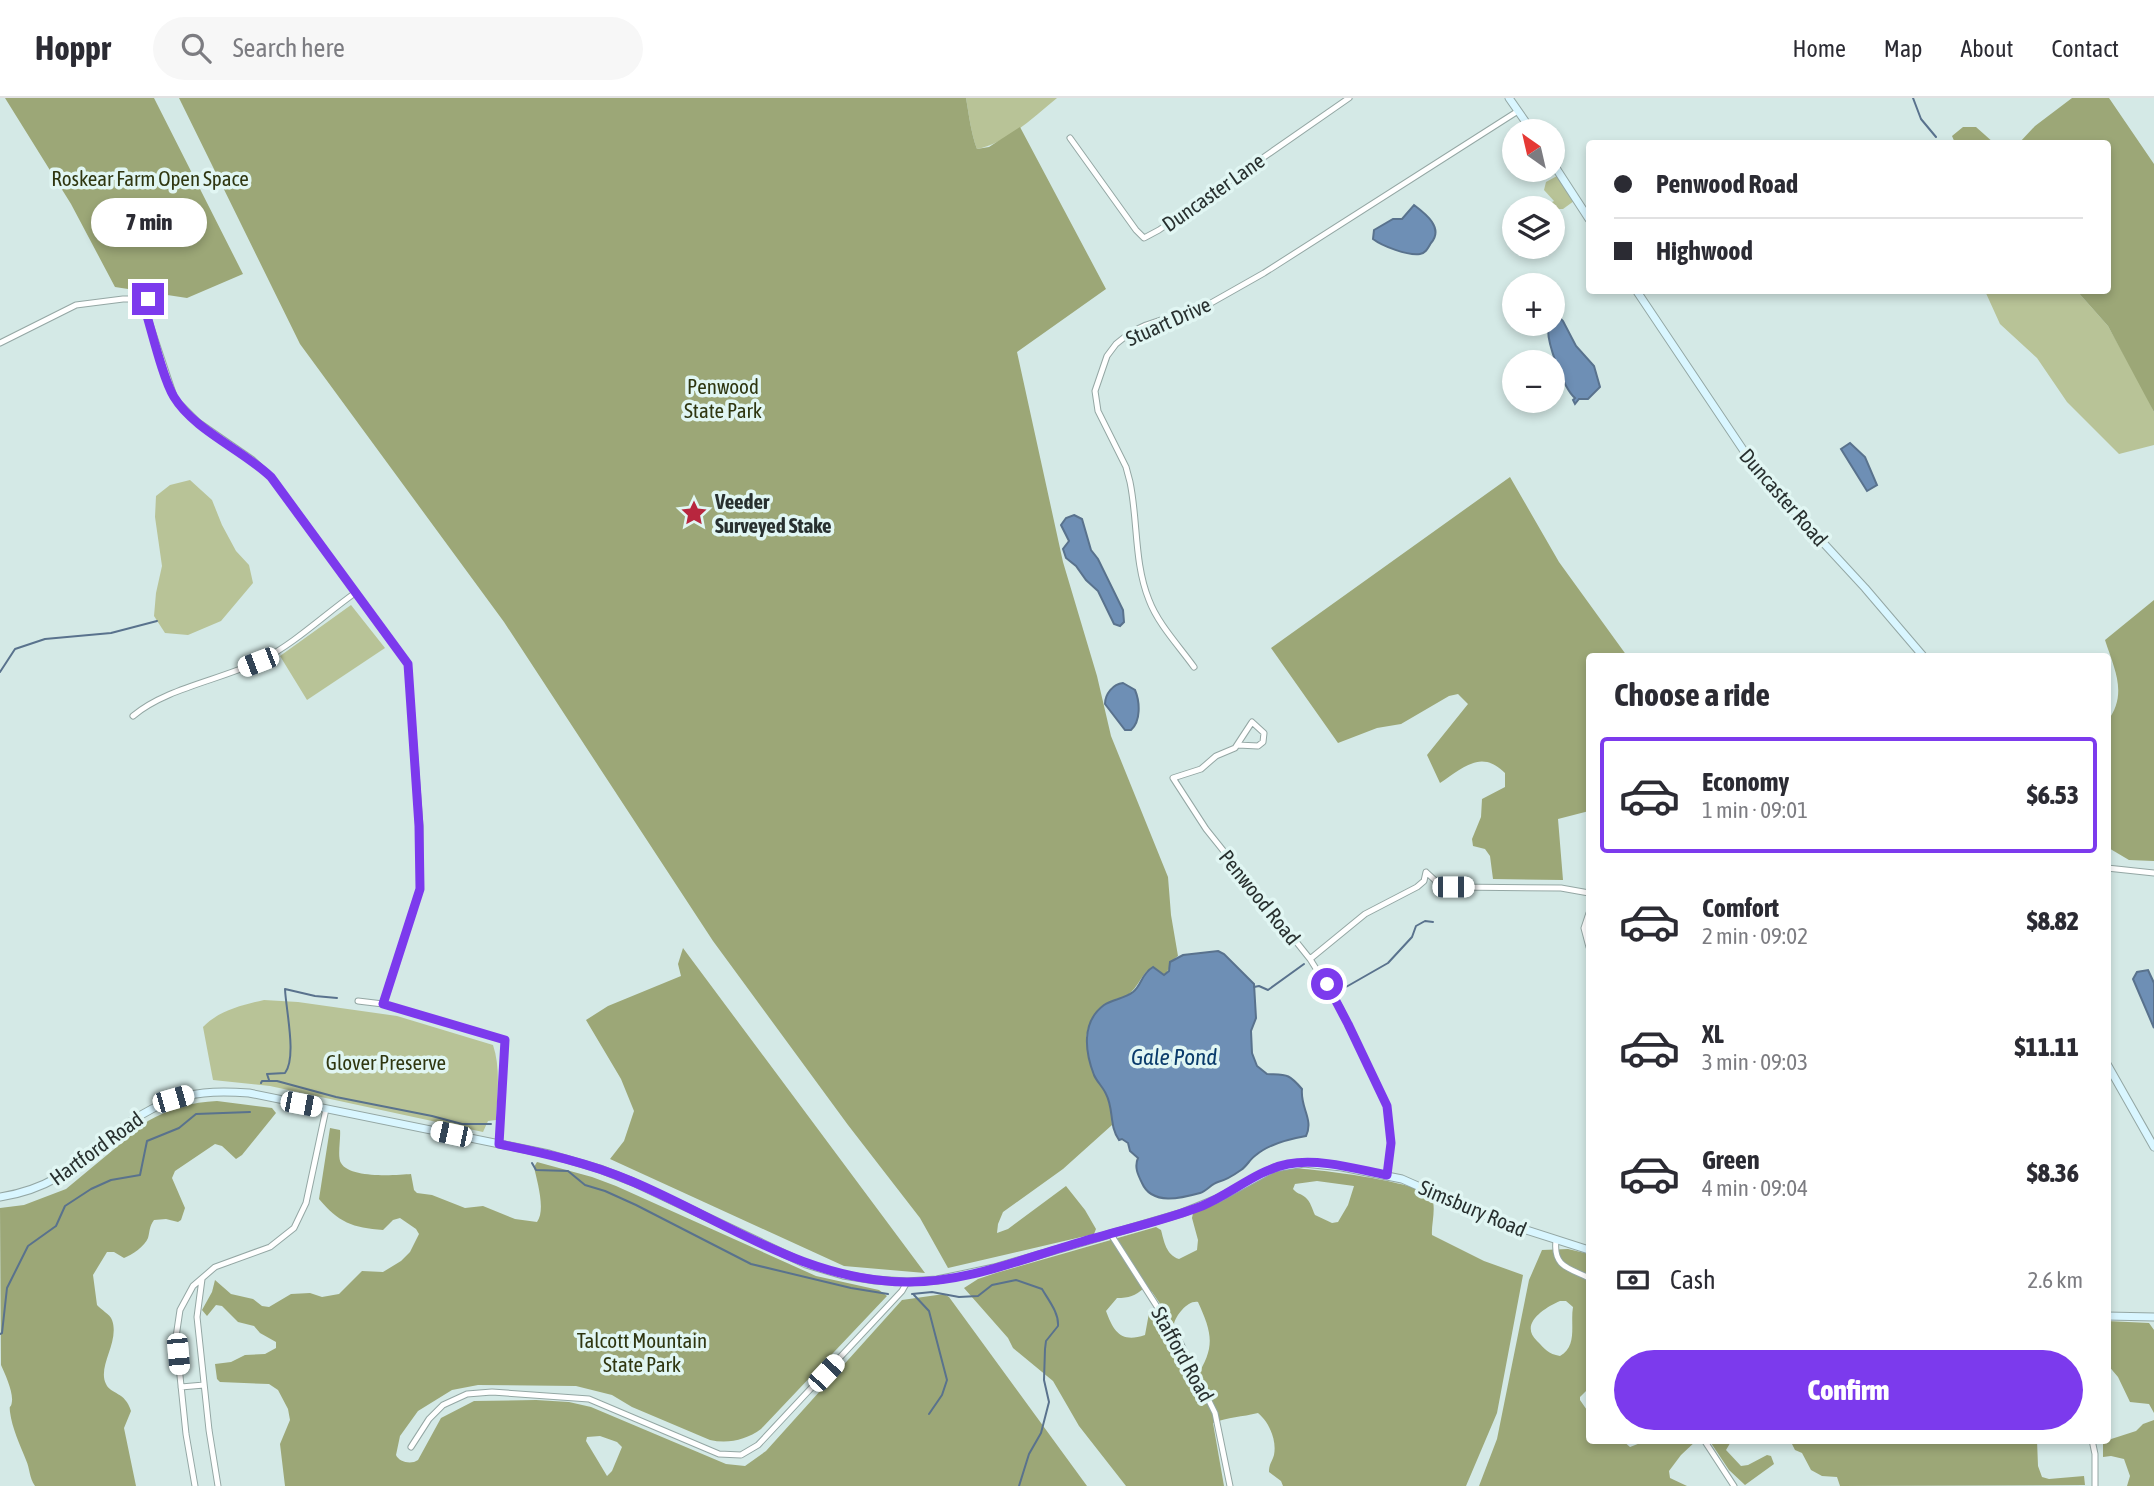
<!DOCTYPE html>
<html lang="en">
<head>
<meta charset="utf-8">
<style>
	:root { --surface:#fff; --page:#f7f7f7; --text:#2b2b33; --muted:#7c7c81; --line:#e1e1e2; --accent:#7c3aed }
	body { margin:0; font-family:"Asap Condensed",sans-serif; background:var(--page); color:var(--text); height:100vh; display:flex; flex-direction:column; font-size:26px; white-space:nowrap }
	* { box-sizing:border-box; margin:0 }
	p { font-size:23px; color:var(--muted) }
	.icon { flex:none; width:38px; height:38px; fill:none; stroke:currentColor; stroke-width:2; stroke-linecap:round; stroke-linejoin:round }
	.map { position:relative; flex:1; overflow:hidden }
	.sheet { position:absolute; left:1586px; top:555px; width:525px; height:791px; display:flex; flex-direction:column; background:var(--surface); border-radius:7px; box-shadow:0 4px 10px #0003 }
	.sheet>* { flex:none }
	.banner { position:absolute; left:1586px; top:42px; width:525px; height:154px; border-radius:7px; box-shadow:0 4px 10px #0003; display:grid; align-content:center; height:154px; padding:0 28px; background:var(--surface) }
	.needle { width:46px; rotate:326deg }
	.controls { position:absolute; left:1502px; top:21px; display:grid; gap:14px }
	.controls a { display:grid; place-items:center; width:63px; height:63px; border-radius:50%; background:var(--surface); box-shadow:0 4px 10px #0003; font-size:35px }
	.end { position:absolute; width:32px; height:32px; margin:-16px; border:9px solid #7c3aed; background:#fff; box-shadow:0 0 0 4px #fff }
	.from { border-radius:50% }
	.bubble { position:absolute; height:49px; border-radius:24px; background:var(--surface); box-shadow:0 4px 10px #0003; font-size:23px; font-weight:800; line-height:49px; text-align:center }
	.car { position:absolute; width:21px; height:42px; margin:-21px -10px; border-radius:9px; box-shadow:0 0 5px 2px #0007; background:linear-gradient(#fff 24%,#345 0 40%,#fff 0 76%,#345 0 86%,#fff 0) }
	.banner b { display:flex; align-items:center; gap:24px; height:66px; font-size:26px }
	.banner b+b { border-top:2px solid var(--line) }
	.banner i { width:18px; height:18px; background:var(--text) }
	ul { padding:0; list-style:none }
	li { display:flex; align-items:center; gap:21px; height:116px; margin:0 14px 10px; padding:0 14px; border:4px solid transparent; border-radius:7px }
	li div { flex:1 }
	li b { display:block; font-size:26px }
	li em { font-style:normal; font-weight:800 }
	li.current { border-color:var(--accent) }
	li>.icon { width:63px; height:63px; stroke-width:1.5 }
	h2 { padding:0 28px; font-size:32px; line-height:84px }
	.pay { display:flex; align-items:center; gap:18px; height:77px; padding:0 28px; font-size:26px }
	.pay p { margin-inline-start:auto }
	.primary-button { display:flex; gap:14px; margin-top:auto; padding:14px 28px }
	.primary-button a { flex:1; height:80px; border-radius:42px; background:var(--accent); color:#fff; font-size:28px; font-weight:800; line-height:80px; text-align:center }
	header { display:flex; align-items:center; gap:42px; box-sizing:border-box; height:98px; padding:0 35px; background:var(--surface); border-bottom:2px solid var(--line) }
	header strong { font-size:33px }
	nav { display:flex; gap:38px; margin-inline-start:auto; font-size:24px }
	.search { width:490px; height:63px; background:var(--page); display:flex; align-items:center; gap:18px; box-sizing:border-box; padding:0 24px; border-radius:38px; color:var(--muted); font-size:26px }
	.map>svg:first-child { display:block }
</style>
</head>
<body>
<header>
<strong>Hoppr</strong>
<div class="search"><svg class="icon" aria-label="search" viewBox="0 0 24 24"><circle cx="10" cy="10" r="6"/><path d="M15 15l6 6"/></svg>Search here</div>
<nav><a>Home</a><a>Map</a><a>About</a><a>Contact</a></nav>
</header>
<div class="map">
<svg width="2154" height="1388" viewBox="0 0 2154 1388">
	<rect width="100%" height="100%" fill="#d4e9e6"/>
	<path fill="#b8c397" d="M 966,0 L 1057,0 C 1034,19 1007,45 977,51 C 971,35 969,17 966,0 Z
		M 1557,78 L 1574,103 L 1563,111 L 1558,111 L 1552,104 L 1554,103 L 1544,92 L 1546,84 Z
		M 1985,193 L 2077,193 L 2108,228 L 2142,289 L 2154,314 L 2154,347 L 2119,356 L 2067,304 L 2037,260 L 2000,226 Z
		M 190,382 L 212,402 L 222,427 L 236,453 L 249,467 L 253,485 L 221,523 L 188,537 L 165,535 L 154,518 L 156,495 L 162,468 L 155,419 L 156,398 L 170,387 Z
		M 351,507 L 385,550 L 307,602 L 280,558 Z
		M 264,902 L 298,904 L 397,918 L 493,947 C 501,971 497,997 496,1022 L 488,1023 L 483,1034 L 270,988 L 213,982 L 203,929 C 218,913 242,907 264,902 Z"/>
	<path fill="#9ca777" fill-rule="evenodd" d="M 5,0 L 154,0 L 243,176 L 187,200 L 115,189 L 71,106 Z
		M 179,0 L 966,0 C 969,17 971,35 977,51 L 989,49 L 1020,29 L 1106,191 L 1017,254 L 1063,464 L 1097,578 L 1111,638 L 1168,779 L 1171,817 L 1178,858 C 1171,862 1171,871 1164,877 L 1147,873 C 1137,884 1134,899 1116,901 L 1088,930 L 1086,940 L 1095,979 L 1107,996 L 1111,1008 L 1112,1027 L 1063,1071 L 1003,1114 L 998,1126 L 997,1135 L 1008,1131 L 1066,1088 L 1085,1112 L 1096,1131 L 1094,1136 L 948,1170 L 920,1120 L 848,1027 L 713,843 L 504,524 L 300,246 Z
		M 2072,0 L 2109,0 L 2154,66 L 2154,314 L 2108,228 L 2077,193 L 2107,192 L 2107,46 L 2019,45 L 2035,28 Z
		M 1963,29 L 1976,29 L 1994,45 L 1955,45 L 1952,38 Z
		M 1510,379 L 1559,464 L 1627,558 L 1589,558 L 1589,713 L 1558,721 L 1563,782 L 1493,781 L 1490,758 L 1485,751 L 1473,748 L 1472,741 L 1481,719 L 1482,701 L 1505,689 L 1505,675 C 1481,651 1463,670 1440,685 L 1427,657 L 1468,606 L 1458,596 L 1449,598 L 1401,626 L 1377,630 L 1338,645 L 1271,550 Z
		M 2154,502 L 2154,763 L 2129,762 L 2107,749 L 2107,624 C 2128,596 2115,573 2105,542 Z
		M 683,850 L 925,1175 L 844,1168 L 610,1061 L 624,1043 L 634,1013 L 621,981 L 586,922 L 608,908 L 681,878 L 678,866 Z
		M 217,1003 L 272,1010 L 276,1015 L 242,1057 L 236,1061 L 222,1048 L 215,1046 L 175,1073 L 172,1080 L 185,1110 L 181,1122 L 178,1124 L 166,1121 L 154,1122 C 149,1129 150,1133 148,1140 C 145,1148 132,1157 124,1160 L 114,1154 L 107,1154 L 93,1177 L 97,1207 C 101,1212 110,1216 112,1222 C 120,1244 97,1268 106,1286 C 111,1297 125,1293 131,1313 L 124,1330 L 136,1388 L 35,1388 C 29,1379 30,1371 26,1362 C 20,1347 12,1330 10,1314 C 9,1305 11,1312 12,1303 C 13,1293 5,1276 1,1267 L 0,1110 L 24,1107 L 66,1091 L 148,1023 C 169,1011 192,1004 217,1003 Z
		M 330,1030 L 340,1032 C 341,1040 337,1059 341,1065 C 350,1081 397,1077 411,1076 L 414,1092 L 417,1095 L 432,1097 L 465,1110 L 483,1108 L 515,1121 L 537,1124 C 546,1112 537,1083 534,1069 L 537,1064 L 592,1079 L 616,1088 L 816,1178 L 879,1192 L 887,1198 L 761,1331 C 746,1342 728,1346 710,1342 L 632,1309 L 612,1297 L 576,1288 L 478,1287 L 452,1292 L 418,1313 L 400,1338 L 396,1357 C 399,1364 411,1367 418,1362 L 441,1320 L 474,1303 L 536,1302 L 569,1304 L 591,1309 L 726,1366 L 745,1368 L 766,1353 L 902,1202 L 944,1196 L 949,1199 L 1087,1388 L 285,1388 L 280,1346 L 290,1322 L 288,1311 L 278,1292 L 269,1286 L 220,1284 L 217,1281 L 215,1266 L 231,1264 L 245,1257 L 265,1256 L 276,1250 L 276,1244 L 260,1235 L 254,1228 L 238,1224 L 222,1208 L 216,1207 L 207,1218 L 202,1212 L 212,1194 L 215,1182 L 231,1196 L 253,1201 L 262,1208 L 269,1209 L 291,1196 L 310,1195 L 322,1199 L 339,1196 L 362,1173 L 383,1174 L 401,1163 L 410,1154 L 419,1136 L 416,1131 L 400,1120 L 393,1122 L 383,1132 C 353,1130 338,1124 319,1101 ZM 600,1338 L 617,1344 L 622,1349 L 612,1373 L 607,1378 L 586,1343 L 587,1339 Z
		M 1292,1070 C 1315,1071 1419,1083 1431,1099 C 1437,1108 1431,1127 1432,1137 L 1484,1163 L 1523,1177 L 1497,1315 L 1466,1388 L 1283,1388 L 1281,1383 L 1269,1374 C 1269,1366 1272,1364 1274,1357 C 1277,1342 1269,1324 1258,1315 C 1242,1319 1228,1319 1213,1325 L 1224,1388 L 1126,1388 L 1079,1328 L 1053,1283 L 1013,1250 L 1008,1240 L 964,1190 L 978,1181 L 996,1175 L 1156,1129 L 1161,1132 C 1164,1143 1166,1157 1179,1161 L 1197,1152 L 1198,1142 L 1192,1120 L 1193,1115 C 1228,1104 1257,1075 1292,1070 ZM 1317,1083 L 1354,1088 L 1348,1107 L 1338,1124 L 1332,1125 L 1315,1117 C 1312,1111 1311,1104 1305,1099 C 1300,1095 1297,1096 1293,1091 L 1295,1086 ZM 1144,1190 L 1152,1194 L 1174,1226 C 1176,1217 1188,1202 1198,1204 C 1212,1235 1216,1249 1196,1279 L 1191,1279 L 1164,1228 L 1152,1212 L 1149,1215 L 1145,1237 C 1122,1245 1114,1235 1106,1213 L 1117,1200 C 1129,1200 1135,1198 1144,1190 Z
		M 1568,1151 L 1589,1156 L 1589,1290 L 1580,1299 L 1580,1302 L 1589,1315 L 1589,1342 L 1622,1342 L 1630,1349 L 1648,1342 L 1697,1342 L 1681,1357 L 1669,1373 L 1670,1380 L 1687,1388 L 1479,1388 L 1497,1341 L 1529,1182 L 1542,1152 ZM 1560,1203 L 1566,1203 L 1573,1209 C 1570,1226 1578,1248 1560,1258 C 1548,1256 1545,1251 1537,1243 C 1519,1226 1544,1210 1560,1203 Z
		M 2107,1223 L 2149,1225 L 2154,1232 L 2154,1315 L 2149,1306 L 2130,1304 L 2118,1279 L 2107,1266 Z
		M 2154,1322 L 2154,1388 L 2127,1388 L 2130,1378 L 2124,1361 L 2111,1358 L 2103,1359 L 2103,1346 L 2105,1343 L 2136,1333 L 2143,1326 Z
		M 1709,1342 L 1732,1342 L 1726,1352 L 1741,1368 L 1748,1367 L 1767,1357 L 1771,1358 L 1774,1366 L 1745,1387 L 1729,1372 Z
		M 1790,1342 L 2037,1342 L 2038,1368 L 2042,1379 L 2049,1381 L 2084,1378 L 2085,1387 L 1840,1388 L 1837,1379 L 1822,1378 L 1811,1372 L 1802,1355 L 1795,1352 Z"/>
	<path fill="#6e8fb5" stroke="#59728d" stroke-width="2" d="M 1414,107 C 1426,116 1444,130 1431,145 C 1428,150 1426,155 1420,156 C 1408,158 1382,148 1373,141 L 1374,132 L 1393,121 L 1402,121 Z
		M 1552,206 L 1559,213 L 1559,219 L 1563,223 L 1576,248 L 1594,268 L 1600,289 L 1588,301 L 1579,301 L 1575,306 L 1573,302 L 1575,300 C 1564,291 1544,240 1549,226 L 1552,226 Z
		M 1850,345 L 1865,359 L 1877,387 L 1867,393 L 1841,351 Z
		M 1074,417 L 1082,421 L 1091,452 L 1098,461 L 1123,512 L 1124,524 L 1120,528 L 1114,526 L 1098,493 L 1086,482 L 1076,468 L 1066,460 L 1063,451 L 1069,443 L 1061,427 L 1066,420 Z
		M 1123,585 L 1135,592 C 1140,604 1141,623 1131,632 L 1125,632 L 1105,606 C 1105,596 1113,586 1123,585 Z
		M 1218,853 L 1224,856 L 1254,886 L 1256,920 L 1251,933 L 1252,955 L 1257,968 L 1267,976 C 1287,977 1288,975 1302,991 C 1300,1010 1314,1021 1306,1038 C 1289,1041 1269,1046 1256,1057 C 1250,1061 1247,1068 1241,1072 C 1234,1077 1226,1082 1218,1084 C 1211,1086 1207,1093 1200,1095 C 1182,1100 1152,1108 1142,1085 C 1138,1077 1134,1069 1138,1060 L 1130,1053 L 1128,1045 L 1122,1041 L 1119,1042 C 1109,1028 1114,1011 1106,996 C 1103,989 1097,984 1094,977 C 1085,954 1081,924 1104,907 C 1113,901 1124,901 1133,894 C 1142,887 1141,876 1153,869 L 1164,877 L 1169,873 L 1170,864 L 1183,857 Z
		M 2148,872 L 2154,885 L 2154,930 L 2133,881 L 2137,874 Z"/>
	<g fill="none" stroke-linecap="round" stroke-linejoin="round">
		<path stroke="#59728d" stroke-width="2" d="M 1913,0 L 1921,21 L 1936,39
			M 0,574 L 15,551 L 45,541 L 111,535 L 157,523
			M 1254,889 L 1259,888 L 1268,892 L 1304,866
			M 1339,893 L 1388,865 L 1412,839 L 1416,828 L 1425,823 L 1433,824
			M 269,982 L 267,976 L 285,975 C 297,959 286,913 285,891 L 315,898 L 337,900
			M 261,985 L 262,983 L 277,983 L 336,999 L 432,1018 L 462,1026 L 491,1026
			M 532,1065 L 536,1072 L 568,1073 L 585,1087 L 605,1093 L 636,1107 L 751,1166 L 851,1190 L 888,1196
			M 912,1196 L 932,1194 L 959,1199 L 978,1198 L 992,1187 L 1016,1182 L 1042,1191 C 1049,1203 1059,1215 1058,1228 L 1046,1243 L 1045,1251 L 1044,1282 L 1049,1304 L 1041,1335 L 1029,1356 L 1019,1388
			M 914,1197 L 929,1213 L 947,1282 L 942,1297 L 929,1316
			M 0,1236 L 2,1235 L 7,1190 L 28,1148 L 56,1128 L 65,1108 L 91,1091 L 111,1082 L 140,1077 L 147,1043 L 179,1030 L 196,1016 L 250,1014"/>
		<g stroke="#94a7a4" stroke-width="7">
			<path id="street" d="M 1070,40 L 1136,132 L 1144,140 L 1159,132 L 1349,0
				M 0,245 L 76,207 L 123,201 L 148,201 L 145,211 L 175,301 L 198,324 L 253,362 L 271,379 L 408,566 L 420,728 L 420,791 L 383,906
				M 1194,569 C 1179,548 1158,526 1149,502 C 1134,465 1138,423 1130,384 L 1126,369 L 1098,313 L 1095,293 L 1107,258 L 1116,246 L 1131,234 L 1146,227 L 1211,205 L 1264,175 L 1518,13
				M 133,618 C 166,590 221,582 262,562 C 295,545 324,517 355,495
				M 1238,647 L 1258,648 L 1263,644 L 1264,635 L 1252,624 L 1235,650 L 1216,658 L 1201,671 L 1173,680 L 1206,731 L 1310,861 L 1340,909 L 1387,1008 L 1391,1045 L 1387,1077
				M 2107,770 L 2154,775
				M 1589,815 L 1584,830 L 1589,849
				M 1310,861 L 1365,816 L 1417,789 L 1424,783 L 1426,774 L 1438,785 L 1453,789 L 1561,790 L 1589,795
				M 358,903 L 383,906 L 505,942 L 499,1046
				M 1110,1135 L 1181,1246 L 1215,1315 L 1230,1388
				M 1556,1143 C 1553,1169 1569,1170 1589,1180
				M 202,1181 L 197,1219 L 209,1332 L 218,1388
				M 181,1289 L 204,1287
				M 1704,1342 L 1734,1388
				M 2092,1342 L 2095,1356 L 2095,1388
				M 411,1349 L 429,1321 L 443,1307 L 467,1296 L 492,1294 L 589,1301 L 719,1356 L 741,1357 L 758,1347 L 902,1193 L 907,1184
				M 195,1388 L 186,1336 L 176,1239 L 180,1212 L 193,1188 L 215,1169 L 270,1149 L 294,1130 L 306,1105 L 326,1011"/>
		</g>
		<g stroke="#94a7a4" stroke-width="9">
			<path id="secondary" d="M 1509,0 L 1532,33
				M 1552,64 L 1589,121
				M 1636,192 L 1758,374 L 1865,490 L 1923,558
				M 2107,966 L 2154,1049
				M 0,1099 C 79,1087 97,1036 160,1007 C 189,993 218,993 249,995 L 549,1056 L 600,1071 L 633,1084 L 806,1166 L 843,1177 L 875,1182 L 907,1184 L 937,1182 L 994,1170 L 1182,1115 L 1219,1100 L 1274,1070 L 1304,1065 L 1342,1069 L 1402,1081 L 1495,1122 L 1589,1152
				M 2107,1218 L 2154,1219"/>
		</g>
		<use href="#street" stroke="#fff" stroke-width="5"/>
		<use href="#secondary" stroke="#d9f6ff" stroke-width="7"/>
	</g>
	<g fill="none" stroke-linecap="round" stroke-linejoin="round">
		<path stroke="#7c3aed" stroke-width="9" d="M 148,201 L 145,211 C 152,234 163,281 174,299 C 194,332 243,352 271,379 L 408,566 L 419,728 L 420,791 L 383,906 L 505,942 L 499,1046 C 544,1055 589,1065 631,1083 C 722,1121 804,1183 906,1184 C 966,1185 1024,1160 1081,1144 C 1121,1132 1163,1123 1202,1108 C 1231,1096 1257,1072 1288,1066 C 1319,1060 1356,1071 1387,1077 L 1391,1045 L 1387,1008 L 1348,926 L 1327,886"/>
	</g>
	<defs>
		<g id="sight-bare" transform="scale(2.1)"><path d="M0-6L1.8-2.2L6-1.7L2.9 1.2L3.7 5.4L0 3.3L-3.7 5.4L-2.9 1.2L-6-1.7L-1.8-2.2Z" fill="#b8263e" stroke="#e1f6f3" stroke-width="2.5" paint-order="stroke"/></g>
	</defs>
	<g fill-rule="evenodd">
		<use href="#sight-bare" x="694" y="415"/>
	</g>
	<g text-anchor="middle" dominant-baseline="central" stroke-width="7" stroke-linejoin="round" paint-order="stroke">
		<g font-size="21" fill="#2f3610" stroke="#e1f6f3">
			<text x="150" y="80">Roskear Farm Open Space</text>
			<text x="723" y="288">Penwood<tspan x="723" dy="24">State Park</tspan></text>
			<text x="386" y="964">Glover Preserve</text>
			<text x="642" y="1242">Talcott Mountain<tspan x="642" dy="24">State Park</tspan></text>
		</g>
		<g font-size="21" fill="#28302f" stroke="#e1f6f3">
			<text transform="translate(1213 94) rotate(-35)">Duncaster Lane</text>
			<text transform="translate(1168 223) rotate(-24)">Stuart Drive</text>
			<text transform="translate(1784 399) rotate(49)">Duncaster Road</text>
			<text transform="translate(1260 799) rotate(51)">Penwood Road</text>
			<text transform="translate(96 1050) rotate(-36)">Hartford Road</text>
			<text transform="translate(1473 1110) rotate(23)">Simsbury Road</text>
			<text transform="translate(1183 1256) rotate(61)">Stafford Road</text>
		</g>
		<g font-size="21" font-weight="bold" fill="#28302f" stroke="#e1f6f3" text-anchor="start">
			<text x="715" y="403">Veeder<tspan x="715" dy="24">Surveyed Stake</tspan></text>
		</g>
		<g font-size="23" font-style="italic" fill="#0a3b6b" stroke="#e1f6f3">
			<text x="1174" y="959">Gale Pond</text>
		</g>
	</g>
</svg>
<div class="controls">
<a><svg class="needle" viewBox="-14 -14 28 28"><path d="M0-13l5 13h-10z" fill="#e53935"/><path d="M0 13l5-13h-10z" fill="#7c7c81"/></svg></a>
<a><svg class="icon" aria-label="layers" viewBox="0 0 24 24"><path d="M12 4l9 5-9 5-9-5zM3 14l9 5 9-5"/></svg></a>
<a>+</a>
<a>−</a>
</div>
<i class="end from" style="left:1327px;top:886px"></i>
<i class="end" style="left:148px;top:201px"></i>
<div class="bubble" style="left:91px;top:100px;width:116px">7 min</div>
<i class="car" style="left:258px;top:564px;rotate:249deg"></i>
<i class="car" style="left:1453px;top:789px;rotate:90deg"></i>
<i class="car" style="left:173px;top:1001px;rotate:74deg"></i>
<i class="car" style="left:301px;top:1006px;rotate:101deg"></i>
<i class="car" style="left:451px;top:1036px;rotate:282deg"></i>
<i class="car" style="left:178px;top:1256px;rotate:175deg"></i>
<i class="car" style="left:826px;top:1275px;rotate:43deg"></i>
<div class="banner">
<b><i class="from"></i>Penwood Road</b>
<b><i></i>Highwood</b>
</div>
<section class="sheet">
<h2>Choose a ride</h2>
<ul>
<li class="current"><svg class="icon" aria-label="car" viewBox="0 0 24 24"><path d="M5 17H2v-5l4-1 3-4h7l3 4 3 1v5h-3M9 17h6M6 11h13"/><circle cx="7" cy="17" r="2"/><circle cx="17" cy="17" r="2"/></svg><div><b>Economy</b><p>1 min · 09:01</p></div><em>$6.53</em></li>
<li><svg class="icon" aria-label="car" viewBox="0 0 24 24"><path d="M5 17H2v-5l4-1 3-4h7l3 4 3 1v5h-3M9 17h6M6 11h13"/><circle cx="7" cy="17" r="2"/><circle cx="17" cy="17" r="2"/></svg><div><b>Comfort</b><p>2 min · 09:02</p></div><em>$8.82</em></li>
<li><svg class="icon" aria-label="car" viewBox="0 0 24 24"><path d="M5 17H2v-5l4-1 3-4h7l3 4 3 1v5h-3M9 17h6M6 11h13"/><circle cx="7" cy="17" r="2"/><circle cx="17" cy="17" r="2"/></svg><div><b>XL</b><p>3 min · 09:03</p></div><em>$11.11</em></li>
<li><svg class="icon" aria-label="car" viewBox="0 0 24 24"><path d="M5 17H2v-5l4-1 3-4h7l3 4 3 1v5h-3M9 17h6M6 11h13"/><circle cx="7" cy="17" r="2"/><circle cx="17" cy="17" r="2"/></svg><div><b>Green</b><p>4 min · 09:04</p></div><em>$8.36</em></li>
</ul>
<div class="pay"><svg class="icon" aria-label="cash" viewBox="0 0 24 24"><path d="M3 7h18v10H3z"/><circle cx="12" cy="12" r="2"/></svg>Cash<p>2.6 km</p></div>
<div class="primary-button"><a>Confirm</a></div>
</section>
</div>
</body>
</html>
